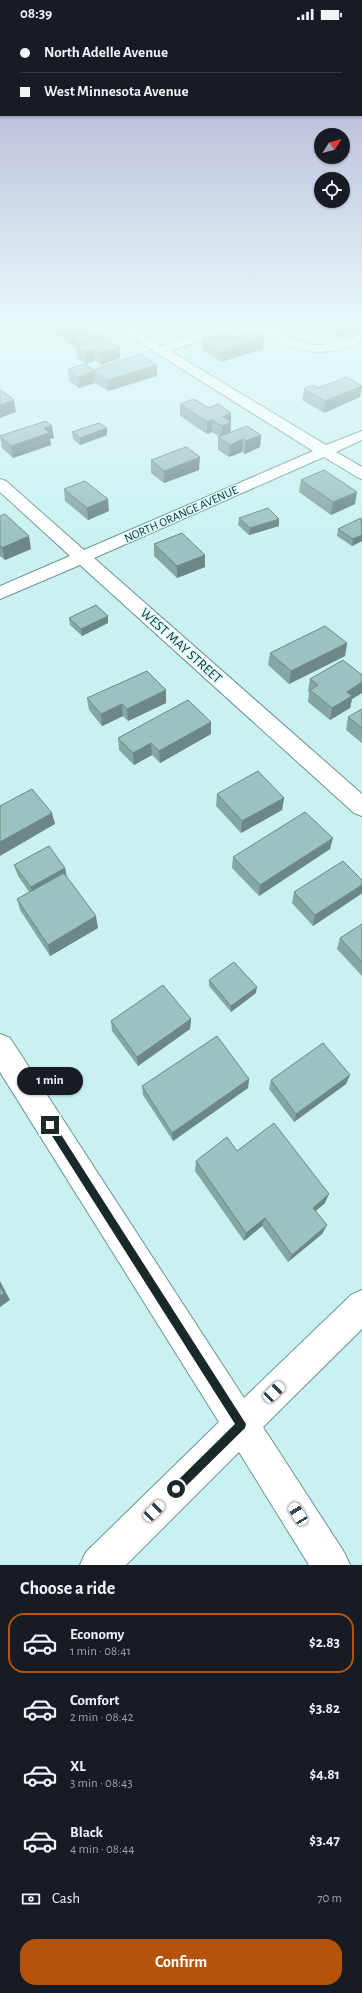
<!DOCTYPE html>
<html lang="en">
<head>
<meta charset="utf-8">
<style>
	:root { --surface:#171b24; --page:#242831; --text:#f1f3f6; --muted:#9ea1a6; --line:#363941; --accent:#b45309 }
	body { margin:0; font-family:"Alegreya Sans",sans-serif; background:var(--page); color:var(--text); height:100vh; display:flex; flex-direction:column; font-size:15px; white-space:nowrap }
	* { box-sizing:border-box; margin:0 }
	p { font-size:13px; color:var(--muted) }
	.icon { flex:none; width:22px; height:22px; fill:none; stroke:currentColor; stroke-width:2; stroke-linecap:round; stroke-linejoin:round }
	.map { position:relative; height:1537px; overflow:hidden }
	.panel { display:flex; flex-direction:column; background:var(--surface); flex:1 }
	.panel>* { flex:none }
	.top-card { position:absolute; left:0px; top:0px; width:362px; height:88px; box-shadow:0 1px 3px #0004; display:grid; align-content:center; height:88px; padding:0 20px; background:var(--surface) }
	.needle { width:26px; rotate:54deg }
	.fabs { position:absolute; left:314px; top:100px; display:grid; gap:8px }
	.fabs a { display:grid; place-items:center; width:36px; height:36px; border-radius:50%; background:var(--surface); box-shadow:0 1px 3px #0004; font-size:20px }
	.end { position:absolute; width:18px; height:18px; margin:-9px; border:5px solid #192828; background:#fff; box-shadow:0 0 0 2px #fff }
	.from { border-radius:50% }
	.bubble { position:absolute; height:28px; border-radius:14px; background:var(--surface); box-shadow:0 1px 3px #0004; font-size:13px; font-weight:600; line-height:28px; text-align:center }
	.car { position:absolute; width:12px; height:24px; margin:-12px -6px; border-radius:5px; box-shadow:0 0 3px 1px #0007; background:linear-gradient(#fff 24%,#345 0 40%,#fff 0 76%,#345 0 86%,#fff 0) }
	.top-card b { display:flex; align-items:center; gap:14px; height:38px; font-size:15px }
	.top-card b+b { border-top:1px solid var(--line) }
	.top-card i { width:10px; height:10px; background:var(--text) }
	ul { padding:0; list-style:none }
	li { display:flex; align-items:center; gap:12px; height:60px; margin:0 8px 6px; padding:0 12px; border:2px solid transparent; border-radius:16px }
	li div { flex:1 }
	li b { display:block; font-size:15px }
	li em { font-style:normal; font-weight:600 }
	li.on { border-color:var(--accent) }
	li>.icon { width:36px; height:36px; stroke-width:1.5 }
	h2 { padding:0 20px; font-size:18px; line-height:48px }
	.pay { display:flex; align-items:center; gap:10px; height:44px; padding:0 20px; font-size:15px }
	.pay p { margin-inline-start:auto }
	.action { display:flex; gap:8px; margin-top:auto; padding:8px 20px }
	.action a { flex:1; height:46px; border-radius:16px; background:var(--accent); color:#fff; font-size:16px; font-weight:600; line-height:46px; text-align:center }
	.status { display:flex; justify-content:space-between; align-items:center; height:28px; padding:0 20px; background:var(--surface); direction:ltr }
	.status svg { height:11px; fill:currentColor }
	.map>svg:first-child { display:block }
</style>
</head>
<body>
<div class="status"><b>08:39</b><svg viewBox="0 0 49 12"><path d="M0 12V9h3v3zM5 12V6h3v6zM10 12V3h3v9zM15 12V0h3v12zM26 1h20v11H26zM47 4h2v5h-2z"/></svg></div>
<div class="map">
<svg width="362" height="1537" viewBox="0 0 362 1537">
	<rect width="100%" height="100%" fill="#caf1f1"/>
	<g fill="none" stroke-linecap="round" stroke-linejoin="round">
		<g stroke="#6e9292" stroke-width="2">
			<path id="minor" d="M 112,297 L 126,297 L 161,318 L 223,297 L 240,297 L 238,300 L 170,323 L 326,417 L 362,403 L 362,412 L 336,424 L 362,439 L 362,451 L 357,449 L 324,429 L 94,530 L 362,766 L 362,788 L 354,785 L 80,537 L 0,571 L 0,558 L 70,528 L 0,464 L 0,451 L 6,453 L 84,522 L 313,423 Z
				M 254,297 C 274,294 288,312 308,316 C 328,320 344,311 362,306 L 362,314 C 327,328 305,328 272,309 C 266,306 258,303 254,297 Z
				M 0,1006 L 10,1010 L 244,1370 L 351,1267 L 362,1262 L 362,1301 L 263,1399 L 344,1524 L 350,1537 L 309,1537 L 239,1424 L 126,1537 L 80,1537 L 86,1524 L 219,1394 L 0,1044 Z"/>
		</g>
		<use href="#minor" fill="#fff" fill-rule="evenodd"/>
	</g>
	<path fill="#85a6a5" d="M 43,297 L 84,297 L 84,299 L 87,301 L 88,305 L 120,319 L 120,330 L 102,337 L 95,333 L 86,336 L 77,330 L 76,321 L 75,321 L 75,317 L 72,318 L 53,304 L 53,298 L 48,300 Z
		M 315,297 L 362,297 L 339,310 Z
		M 264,309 L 263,321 L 221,334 L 202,322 L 202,311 Z
		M 157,337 L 157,348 L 108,363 L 95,355 L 79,360 L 69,353 L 68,341 L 93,342 Z
		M 318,360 L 360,369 L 324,385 L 302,372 L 304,361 Z
		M 180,376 L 209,380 L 231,385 L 231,405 L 261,407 L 260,419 L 245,426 L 242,424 L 229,429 L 218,422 L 218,409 L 220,409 L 212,404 L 207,406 L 180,388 Z
		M 107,400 L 107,407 L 80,417 L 73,411 L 72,404 Z
		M 0,408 L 54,410 L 50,411 L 51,417 L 13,430 L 2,420 Z
		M 151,432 L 199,442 L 164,455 L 151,445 Z
		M 301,452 L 355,476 L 331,487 L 299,464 Z
		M 64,461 L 109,483 L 88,492 L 65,473 Z
		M 0,488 L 31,521 L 5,532 L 0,528 Z
		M 239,490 L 279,498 L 249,507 L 238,497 Z
		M 362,490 L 362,513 L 352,518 L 337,508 L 338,501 Z
		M 154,516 L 205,539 L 177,550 L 154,528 Z
		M 69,590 L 108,595 L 82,608 L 70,597 Z
		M 347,615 L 345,628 L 289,656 L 268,637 L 270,625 Z
		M 362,647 L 362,665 L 352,671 L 350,680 L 330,692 L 308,674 L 309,665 L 308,663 L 310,651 Z
		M 87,670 L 166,675 L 128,693 L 123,688 L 102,698 L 89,682 Z
		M 362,681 L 362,715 L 346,702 L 348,689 Z
		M 211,694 L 211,706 L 160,735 L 152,727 L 134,737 L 119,722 L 118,710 Z
		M 217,766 L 284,770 L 282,782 L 241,805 L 216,778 Z
		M 330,821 L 259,868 L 232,840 L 233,829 Z
		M 14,837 L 65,840 L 67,849 L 98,900 L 50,928 L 20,882 L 17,871 L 29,864 L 18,848 Z
		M 362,852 L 362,864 L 361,866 L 313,898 L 292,875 L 294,864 Z
		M 362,896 L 362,948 L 337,921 L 340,910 Z
		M 209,952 L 256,965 L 231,984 L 209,958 Z
		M 191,991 L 190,1001 L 138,1038 L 112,1003 L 111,993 Z
		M 350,1047 L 346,1056 L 294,1094 L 269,1061 L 271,1052 Z
		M 249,1051 L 248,1060 L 173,1113 L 143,1067 L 142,1058 Z
		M 237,1123 L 325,1175 L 316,1183 L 327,1197 L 322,1206 L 288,1234 L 262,1198 L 244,1213 L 195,1143 L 196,1133 Z"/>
	<path fill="#6c8786" d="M 31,297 L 39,297 L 31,299 Z
		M 47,297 L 53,297 L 53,298 L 48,300 Z
		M 80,297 L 84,297 L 84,302 L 87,301 L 88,313 L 74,309 L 75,317 L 72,318 L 71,306 Z
		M 165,297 L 172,297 L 165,299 Z
		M 348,297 L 362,297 L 362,303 L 339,310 L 341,299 Z
		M 264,309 L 263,321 L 221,334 L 222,323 Z
		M 120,319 L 120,330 L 102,337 L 101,325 Z
		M 94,321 L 95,333 L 86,336 L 85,324 Z
		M 157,337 L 157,348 L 108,363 L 107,352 Z
		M 94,343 L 95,355 L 79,360 L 78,349 Z
		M 362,358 L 360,369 L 324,385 L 325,373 Z
		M 14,372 L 16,384 L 0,390 L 0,377 Z
		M 231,385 L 230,406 L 221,410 L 223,389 Z
		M 212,392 L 212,404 L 207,406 L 207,394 Z
		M 52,398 L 54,410 L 50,411 L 51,417 L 13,430 L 11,418 L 44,400 Z
		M 107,400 L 107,407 L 80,417 L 80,410 Z
		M 261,407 L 260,419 L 245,426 L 246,413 Z
		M 243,411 L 242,424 L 229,429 L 230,417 Z
		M 200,429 L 199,442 L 164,455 L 164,443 Z
		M 357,464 L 355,476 L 331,487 L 333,474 Z
		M 108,471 L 109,483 L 88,492 L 87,480 Z
		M 279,491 L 279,498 L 249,507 L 250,500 Z
		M 362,507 L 362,513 L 352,518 L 353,511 Z
		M 29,508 L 31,521 L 5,532 L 2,520 Z
		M 205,527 L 205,539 L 177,550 L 177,538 Z
		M 108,588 L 108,595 L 82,608 L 81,601 Z
		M 347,615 L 345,628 L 289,656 L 291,643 Z
		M 362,654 L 362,665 L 352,671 L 350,680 L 330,692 L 332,680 L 347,664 Z
		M 166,662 L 166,675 L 128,693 L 127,681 Z
		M 122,676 L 123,688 L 102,698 L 101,686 Z
		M 211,694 L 211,706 L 160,735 L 159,723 Z
		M 151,715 L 152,727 L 134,737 L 133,725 Z
		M 284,770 L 282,782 L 241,805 L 242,793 Z
		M 52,785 L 55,796 L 0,828 L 0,814 Z
		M 333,810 L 330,821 L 259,868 L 260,857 Z
		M 65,840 L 67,852 L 33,871 L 31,859 Z
		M 362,857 L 362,864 L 361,866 L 313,898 L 315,887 Z
		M 96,888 L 98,900 L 50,928 L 48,917 Z
		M 257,959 L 256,965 L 231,984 L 231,978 Z
		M 191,991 L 190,1001 L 138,1038 L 137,1029 Z
		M 350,1047 L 346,1056 L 294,1094 L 296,1086 Z
		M 249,1051 L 248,1060 L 173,1113 L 172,1105 Z
		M 329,1166 L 325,1175 L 309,1188 L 313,1180 Z
		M 265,1190 L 262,1198 L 244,1213 L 246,1205 Z
		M 327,1197 L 322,1206 L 288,1234 L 292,1227 Z
		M 0,1253 L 10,1272 L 0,1279 Z"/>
	<path fill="#9bc1c0" stroke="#6c8786" d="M 58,297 L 80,297 L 87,301 L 71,306 Z
		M 244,297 L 264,309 L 222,323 L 202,311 Z
		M 337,297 L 348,297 L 341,299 Z
		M 94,303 L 120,319 L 101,325 L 94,321 L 85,324 L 76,319 L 84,316 L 74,309 Z
		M 140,326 L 157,337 L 107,352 L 94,343 L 78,349 L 68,341 L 85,336 L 93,342 Z
		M 347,349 L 362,358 L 325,373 L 304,361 L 313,357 L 318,360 Z
		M 1,362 L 14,372 L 0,377 L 0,363 Z
		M 194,371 L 209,380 L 218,376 L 231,385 L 223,389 L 231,394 L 222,398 L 212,392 L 207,394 L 180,376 Z
		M 46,393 L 52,398 L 44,400 L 49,405 L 11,418 L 0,408 Z
		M 99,395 L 107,400 L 80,410 L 72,404 Z
		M 247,398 L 261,407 L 246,413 L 243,411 L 230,417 L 218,409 Z
		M 186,419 L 200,429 L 164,443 L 151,432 Z
		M 324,442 L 357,464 L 333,474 L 301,452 Z
		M 85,453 L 108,471 L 87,480 L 64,461 Z
		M 268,480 L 279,491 L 250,500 L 239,490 Z
		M 5,486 L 29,508 L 2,520 L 0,517 L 0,488 Z
		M 361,490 L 362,507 L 353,511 L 338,501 Z
		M 182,505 L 205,527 L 177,538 L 154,516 Z
		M 96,577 L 108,588 L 81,601 L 69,590 Z
		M 325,598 L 347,615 L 291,643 L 270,625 Z
		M 343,632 L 362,647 L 362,654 L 347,664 L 352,668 L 332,680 L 310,662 L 318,657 L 310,651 Z
		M 147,643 L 166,662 L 127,681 L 122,676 L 101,686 L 87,670 Z
		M 188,672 L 211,694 L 159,723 L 151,715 L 133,725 L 118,710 Z
		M 362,681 L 362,700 L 348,689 Z
		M 258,743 L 284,770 L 242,793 L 217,766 Z
		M 32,761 L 52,785 L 0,814 L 0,778 Z
		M 305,784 L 333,810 L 260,857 L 233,829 Z
		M 49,818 L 65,840 L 31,859 L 14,837 Z
		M 343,833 L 362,852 L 362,857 L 315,887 L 294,864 Z
		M 64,845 L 96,888 L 48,917 L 17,871 Z
		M 362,896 L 362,934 L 340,910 Z
		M 234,934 L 257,959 L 231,978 L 209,952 Z
		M 163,957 L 191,991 L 137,1029 L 111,993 Z
		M 217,1008 L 249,1051 L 172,1105 L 142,1058 Z
		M 323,1015 L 350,1047 L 296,1086 L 271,1052 Z
		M 274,1095 L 329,1166 L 313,1180 L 327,1197 L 292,1227 L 265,1190 L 246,1205 L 196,1133 L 227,1109 L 237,1123 Z
		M 0,1258 L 4,1265 L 0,1268 Z"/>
	<linearGradient id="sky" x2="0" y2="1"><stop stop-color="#adacd2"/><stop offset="0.58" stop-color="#e7f9f9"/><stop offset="1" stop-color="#e7f9f9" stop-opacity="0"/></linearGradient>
	<rect width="362" height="512" fill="url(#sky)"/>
	<path fill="#192828" d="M 50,1093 L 53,1094 L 246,1396 L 245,1400 L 179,1465 L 176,1467 L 172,1465 L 170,1461 L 172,1458 L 235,1396 L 47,1100 L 47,1094 Z"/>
	<g text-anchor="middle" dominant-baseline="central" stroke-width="3" stroke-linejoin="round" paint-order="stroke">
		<g font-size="12" fill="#192828" stroke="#d7fffe">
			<text transform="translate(181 486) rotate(-24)">NORTH ORANGE AVENUE</text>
		</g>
		<g font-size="14" fill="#192828" stroke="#d7fffe">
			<text transform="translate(181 618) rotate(42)">WEST MAY STREET</text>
		</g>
	</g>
</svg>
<div class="fabs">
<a><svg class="needle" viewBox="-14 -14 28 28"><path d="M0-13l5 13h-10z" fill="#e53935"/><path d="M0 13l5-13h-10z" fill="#9ea1a6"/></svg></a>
<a><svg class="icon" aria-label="locate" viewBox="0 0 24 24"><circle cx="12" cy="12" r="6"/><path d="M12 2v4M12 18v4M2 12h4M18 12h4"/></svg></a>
</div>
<i class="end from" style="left:176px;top:1461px"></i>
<i class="end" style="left:50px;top:1097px"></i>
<div class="bubble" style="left:17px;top:1039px;width:66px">1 min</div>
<i class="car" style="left:274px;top:1364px;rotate:46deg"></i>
<i class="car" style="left:154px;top:1483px;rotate:45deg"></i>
<i class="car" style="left:298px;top:1486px;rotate:328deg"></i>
<div class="top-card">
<b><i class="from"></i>North Adelle Avenue</b>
<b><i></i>West Minnesota Avenue</b>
</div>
</div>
<section class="panel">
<h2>Choose a ride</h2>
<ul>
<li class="on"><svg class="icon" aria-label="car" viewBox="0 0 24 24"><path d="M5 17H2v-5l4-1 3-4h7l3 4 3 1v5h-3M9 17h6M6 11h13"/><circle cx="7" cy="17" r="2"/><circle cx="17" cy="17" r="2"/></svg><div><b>Economy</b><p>1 min · 08:41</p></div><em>$2.83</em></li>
<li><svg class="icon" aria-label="car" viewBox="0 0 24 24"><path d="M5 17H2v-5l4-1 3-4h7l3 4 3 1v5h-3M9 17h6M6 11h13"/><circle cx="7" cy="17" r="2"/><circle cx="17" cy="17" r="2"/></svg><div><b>Comfort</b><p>2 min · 08:42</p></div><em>$3.82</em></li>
<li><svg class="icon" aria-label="car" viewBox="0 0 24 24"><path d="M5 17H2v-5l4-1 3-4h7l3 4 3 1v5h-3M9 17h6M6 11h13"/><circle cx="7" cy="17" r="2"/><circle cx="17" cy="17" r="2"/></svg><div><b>XL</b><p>3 min · 08:43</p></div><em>$4.81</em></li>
<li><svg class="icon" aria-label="car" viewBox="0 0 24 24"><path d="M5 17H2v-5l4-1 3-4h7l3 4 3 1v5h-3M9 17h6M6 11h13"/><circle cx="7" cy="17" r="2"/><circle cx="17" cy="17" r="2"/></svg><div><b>Black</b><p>4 min · 08:44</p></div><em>$3.47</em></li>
</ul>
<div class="pay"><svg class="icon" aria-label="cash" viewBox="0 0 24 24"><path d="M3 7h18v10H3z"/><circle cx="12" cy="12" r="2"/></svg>Cash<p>70 m</p></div>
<div class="action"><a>Confirm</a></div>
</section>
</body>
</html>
